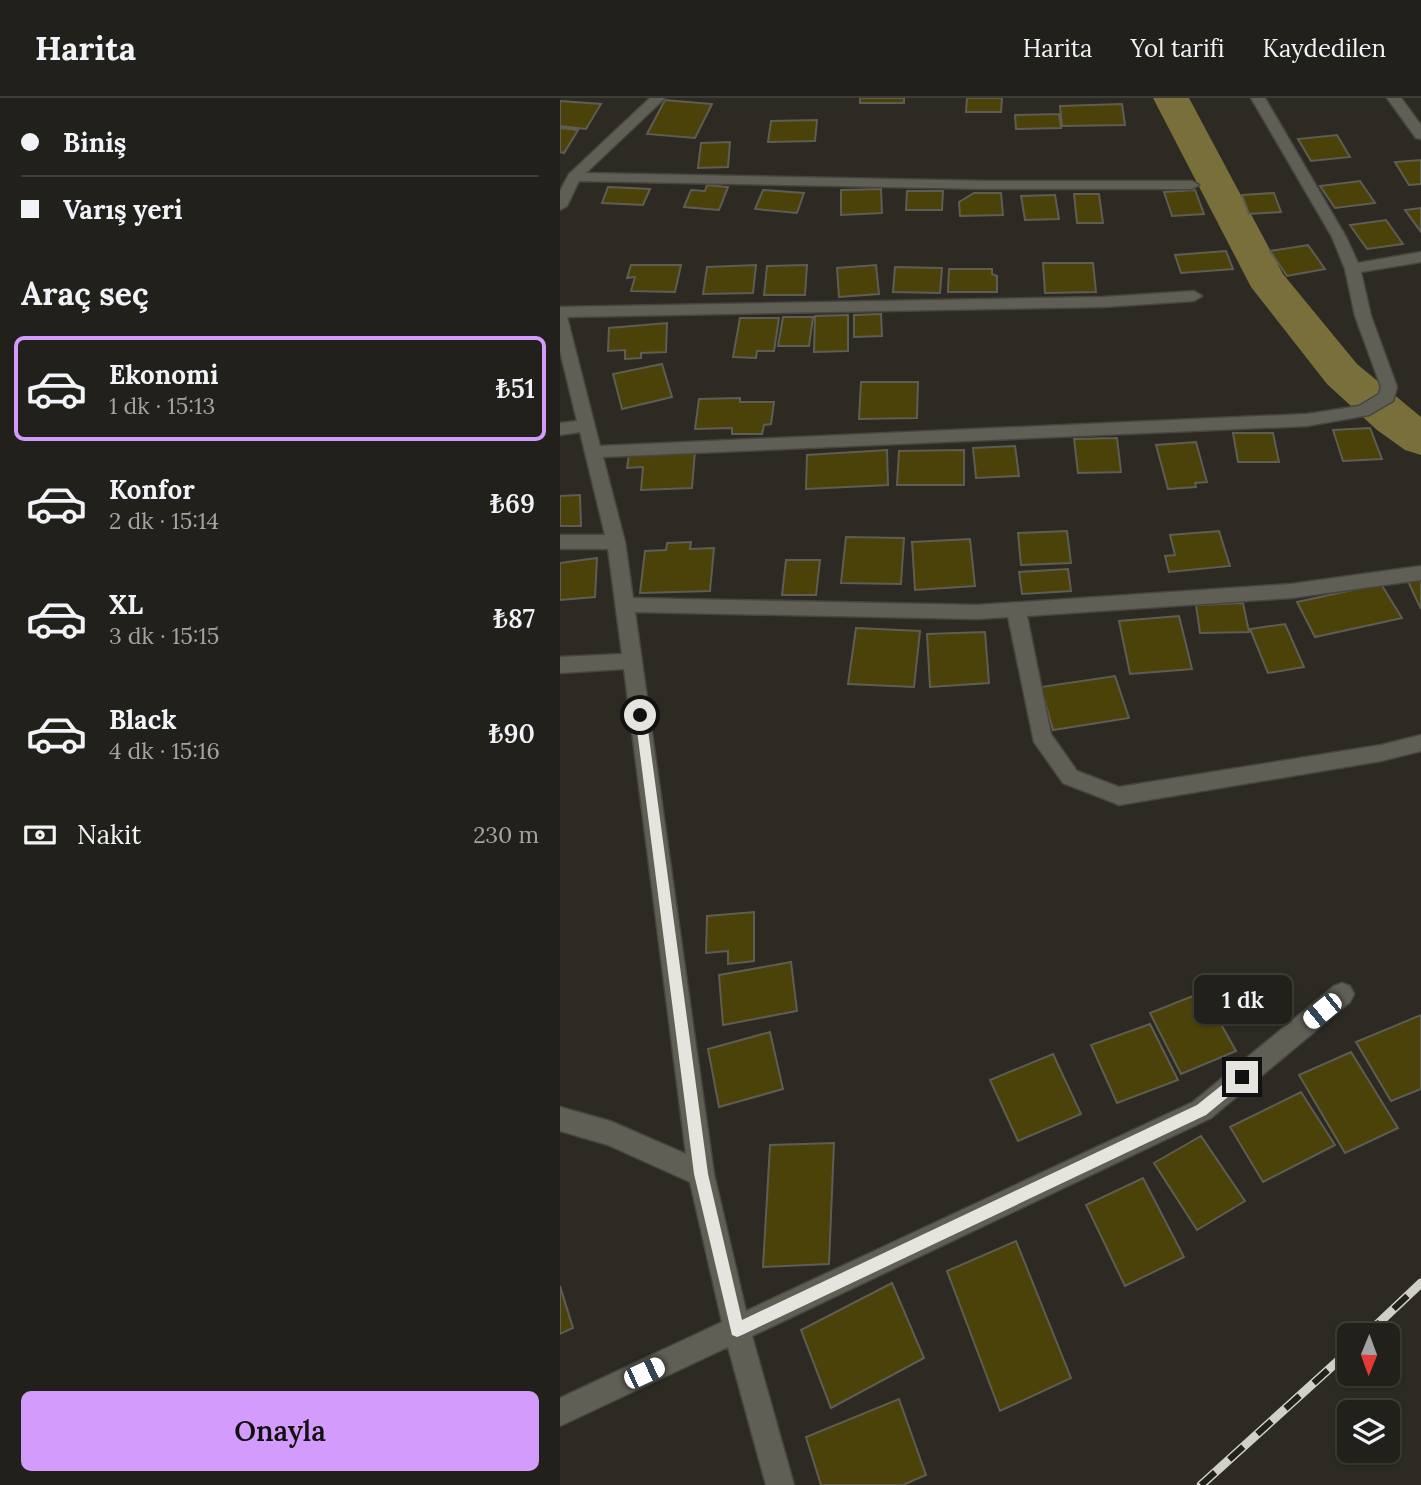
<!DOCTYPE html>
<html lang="tr">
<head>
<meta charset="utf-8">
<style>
	:root { --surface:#21201a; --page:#2d2d27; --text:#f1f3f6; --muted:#a2a3a2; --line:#3e3e39; --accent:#d39cfc }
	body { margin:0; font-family:Lora,serif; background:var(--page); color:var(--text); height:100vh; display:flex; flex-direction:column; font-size:26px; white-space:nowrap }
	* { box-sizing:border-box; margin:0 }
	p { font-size:23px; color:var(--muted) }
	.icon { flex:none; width:38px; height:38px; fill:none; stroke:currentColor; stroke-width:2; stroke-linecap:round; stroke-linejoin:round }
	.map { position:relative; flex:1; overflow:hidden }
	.drawer { display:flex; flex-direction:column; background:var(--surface); width:560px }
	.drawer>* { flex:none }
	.guide { display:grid; align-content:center; height:154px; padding:0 21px; background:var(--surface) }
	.needle { width:46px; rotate:181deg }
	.tools { position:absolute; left:777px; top:1225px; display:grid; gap:14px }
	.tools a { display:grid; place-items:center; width:63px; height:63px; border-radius:10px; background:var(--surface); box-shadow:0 2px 5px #0004,0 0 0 2px var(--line); font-size:35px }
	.end { position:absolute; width:32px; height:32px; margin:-16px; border:9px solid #e5e4df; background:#111; box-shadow:0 0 0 4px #111 }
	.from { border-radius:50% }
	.bubble { position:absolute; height:49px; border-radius:10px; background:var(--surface); box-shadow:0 2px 5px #0004,0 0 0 2px var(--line); font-size:23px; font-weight:600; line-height:49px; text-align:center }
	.car { position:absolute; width:21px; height:42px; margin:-21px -10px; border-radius:9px; box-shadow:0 0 5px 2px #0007; background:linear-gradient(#fff 24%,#345 0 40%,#fff 0 76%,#345 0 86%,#fff 0) }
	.guide b { display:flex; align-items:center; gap:24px; height:66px; font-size:26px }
	.guide b+b { border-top:2px solid var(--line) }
	.guide i { width:18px; height:18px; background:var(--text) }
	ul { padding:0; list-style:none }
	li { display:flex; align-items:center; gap:21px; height:105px; margin:0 14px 10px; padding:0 7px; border:4px solid transparent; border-radius:10px }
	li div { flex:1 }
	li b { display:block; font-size:26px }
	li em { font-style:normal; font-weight:600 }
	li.current { border-color:var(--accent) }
	li>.icon { width:63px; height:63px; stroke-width:1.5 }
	h2 { padding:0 21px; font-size:32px; line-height:84px }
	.pay { display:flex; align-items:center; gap:18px; height:77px; padding:0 21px; font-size:26px }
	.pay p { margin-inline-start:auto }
	.cta { display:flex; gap:14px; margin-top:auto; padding:14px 21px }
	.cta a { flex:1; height:80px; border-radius:10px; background:var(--accent); color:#111; font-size:28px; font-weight:600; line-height:80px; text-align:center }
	header { display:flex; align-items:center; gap:42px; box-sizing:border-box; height:98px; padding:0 35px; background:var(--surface); border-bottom:2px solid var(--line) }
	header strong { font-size:33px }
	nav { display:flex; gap:38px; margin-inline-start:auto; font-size:24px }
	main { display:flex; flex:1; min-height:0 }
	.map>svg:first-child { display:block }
</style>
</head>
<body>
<header>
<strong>Harita</strong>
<nav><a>Harita</a><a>Yol tarifi</a><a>Kaydedilen</a></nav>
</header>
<main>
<section class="drawer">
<div class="guide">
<b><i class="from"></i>Biniş</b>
<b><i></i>Varış yeri</b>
</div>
<h2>Araç seç</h2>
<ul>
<li class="current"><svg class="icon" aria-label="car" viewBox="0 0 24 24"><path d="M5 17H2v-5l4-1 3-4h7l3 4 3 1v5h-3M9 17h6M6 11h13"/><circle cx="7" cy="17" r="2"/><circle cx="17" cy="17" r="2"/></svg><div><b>Ekonomi</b><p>1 dk · 15:13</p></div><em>₺51</em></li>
<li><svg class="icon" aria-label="car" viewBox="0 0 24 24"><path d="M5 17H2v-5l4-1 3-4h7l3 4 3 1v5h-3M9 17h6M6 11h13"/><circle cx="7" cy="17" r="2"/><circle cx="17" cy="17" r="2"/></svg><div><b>Konfor</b><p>2 dk · 15:14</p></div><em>₺69</em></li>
<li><svg class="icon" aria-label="car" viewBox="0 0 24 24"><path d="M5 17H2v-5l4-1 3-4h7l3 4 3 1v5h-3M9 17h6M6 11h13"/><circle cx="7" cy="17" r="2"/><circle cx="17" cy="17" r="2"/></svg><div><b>XL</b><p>3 dk · 15:15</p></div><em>₺87</em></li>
<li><svg class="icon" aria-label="car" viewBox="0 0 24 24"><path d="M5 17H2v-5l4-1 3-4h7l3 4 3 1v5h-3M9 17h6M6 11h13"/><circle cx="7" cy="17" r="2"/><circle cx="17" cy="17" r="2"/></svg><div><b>Black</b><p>4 dk · 15:16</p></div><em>₺90</em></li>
</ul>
<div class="pay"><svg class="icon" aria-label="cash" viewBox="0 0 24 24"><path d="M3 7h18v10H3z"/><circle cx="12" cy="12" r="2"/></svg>Nakit<p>230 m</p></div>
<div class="cta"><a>Onayla</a></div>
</section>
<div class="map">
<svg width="861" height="1387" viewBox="0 0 861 1387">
	<rect width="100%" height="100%" fill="#2c2a22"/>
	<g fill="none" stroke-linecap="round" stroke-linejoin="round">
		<path fill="#786f3b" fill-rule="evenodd" d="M 593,0 L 629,0 L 723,176 L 797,266 L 861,319 L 861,357 L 845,352 L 817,332 L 767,286 L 691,189 Z"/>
	</g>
	<path fill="#4b4209" stroke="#5e5d54" stroke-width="2" d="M 300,0 L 344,0 L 344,5 L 300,5 Z
		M 407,0 L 442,0 L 441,14 L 406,14 Z
		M 105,2 L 152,6 L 135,40 L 87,36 Z
		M 0,3 L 41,6 L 26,31 L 0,28 Z
		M 562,6 L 565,27 L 502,28 L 500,8 Z
		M 499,16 L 501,30 L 456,31 L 455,17 Z
		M 257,22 L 255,43 L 208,44 L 211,23 Z
		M 0,30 L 18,32 L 4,55 L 0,54 Z
		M 777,37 L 790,59 L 751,63 L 738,41 Z
		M 170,44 L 168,69 L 138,70 L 141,45 Z
		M 861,62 L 861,86 L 849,87 L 835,64 Z
		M 800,83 L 815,105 L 775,110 L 760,88 Z
		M 147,87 L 168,89 L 159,112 L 124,109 L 131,92 L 145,93 Z
		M 48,89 L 90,91 L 83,107 L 42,105 Z
		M 321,91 L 322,115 L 281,117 L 281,92 Z
		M 203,92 L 244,95 L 237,115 L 195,111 Z
		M 635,92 L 644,116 L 612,118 L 604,94 Z
		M 347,93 L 383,93 L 382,112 L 346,112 Z
		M 414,95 L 441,95 L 443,117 L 400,118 L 399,104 Z
		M 714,95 L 721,114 L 689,116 L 682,97 Z
		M 514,96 L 539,96 L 543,125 L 517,125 Z
		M 495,97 L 499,121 L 465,122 L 461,98 Z
		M 861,110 L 861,134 L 845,112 Z
		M 826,122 L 843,146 L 807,151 L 790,127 Z
		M 748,147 L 765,171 L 727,178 L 710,153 Z
		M 666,153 L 673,171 L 621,175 L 615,157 Z
		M 483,165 L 533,165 L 536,194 L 485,195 Z
		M 71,167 L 121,167 L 115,194 L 71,193 L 75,179 L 67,180 Z
		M 196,167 L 193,195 L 143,196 L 147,169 Z
		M 247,167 L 245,197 L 204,197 L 207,168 Z
		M 316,167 L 319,196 L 279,199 L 277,170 Z
		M 335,169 L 382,170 L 380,195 L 333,194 Z
		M 389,171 L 432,171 L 432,176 L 437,178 L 437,194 L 388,194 Z
		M 321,216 L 322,238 L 294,239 L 294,217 Z
		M 288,217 L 288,253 L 254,254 L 255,218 Z
		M 223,219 L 253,219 L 249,248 L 218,248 Z
		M 180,220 L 219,220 L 214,253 L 197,253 L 196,260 L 173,259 Z
		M 107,225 L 106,254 L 81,255 L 81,260 L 65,261 L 65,252 L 48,253 L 49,230 Z
		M 102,266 L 112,299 L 62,311 L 53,276 Z
		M 301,284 L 358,284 L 357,320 L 299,321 Z
		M 180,300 L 180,304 L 214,304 L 211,326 L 204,327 L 202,336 L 172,336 L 172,330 L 135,331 L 139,301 Z
		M 810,330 L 822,361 L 783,363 L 773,332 Z
		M 673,335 L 713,335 L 719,364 L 678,364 Z
		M 557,340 L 561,374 L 518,375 L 514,341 Z
		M 636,344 L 647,384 L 635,385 L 636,389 L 608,391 L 596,347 Z
		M 455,348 L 459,378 L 416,380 L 413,350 Z
		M 327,352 L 328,387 L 246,391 L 247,357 Z
		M 404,352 L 404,387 L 337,387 L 339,353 Z
		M 135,353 L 132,390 L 81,392 L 83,369 L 67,370 L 69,357 Z
		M 20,397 L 21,428 L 0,428 L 0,398 Z
		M 507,433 L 511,465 L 461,467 L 458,435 Z
		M 659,433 L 670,468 L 609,474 L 605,458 L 615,457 L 610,437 Z
		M 286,439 L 344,440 L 341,486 L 281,485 Z
		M 410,441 L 415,488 L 355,492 L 352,444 Z
		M 131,444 L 130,451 L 154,450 L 150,493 L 80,495 L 85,453 L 106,452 L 107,445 Z
		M 37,460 L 35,499 L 0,502 L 0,465 Z
		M 226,462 L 260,462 L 256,497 L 222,497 Z
		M 508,471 L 511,493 L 462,496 L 459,474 Z
		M 861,477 L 861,511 L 846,479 Z
		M 821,486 L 842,520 L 755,539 L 737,504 Z
		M 683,505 L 689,534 L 640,535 L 636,507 Z
		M 619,518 L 632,571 L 570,576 L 559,523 Z
		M 725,526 L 744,569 L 708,575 L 690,531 Z
		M 296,530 L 360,533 L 354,589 L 288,586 Z
		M 425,534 L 429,585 L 370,589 L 367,536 Z
		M 555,578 L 569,620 L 493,632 L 481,589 Z
		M 194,814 L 194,863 L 168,866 L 168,853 L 146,855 L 147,818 Z
		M 231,864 L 237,913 L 163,927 L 159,877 Z
		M 643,894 L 676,953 L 621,976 L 590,915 Z
		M 861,917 L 861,991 L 831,1003 L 796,944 Z
		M 590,926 L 618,982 L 557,1005 L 531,947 Z
		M 210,934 L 223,991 L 159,1009 L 148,951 Z
		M 791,954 L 838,1030 L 785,1055 L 739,977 Z
		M 493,956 L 521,1016 L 458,1043 L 430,982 Z
		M 741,994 L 775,1047 L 703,1084 L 670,1029 Z
		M 641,1038 L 685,1103 L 637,1132 L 594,1065 Z
		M 274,1045 L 269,1166 L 203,1169 L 210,1047 Z
		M 583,1080 L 624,1159 L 565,1188 L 526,1107 Z
		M 456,1143 L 511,1280 L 440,1313 L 387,1173 Z
		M 332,1185 L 364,1260 L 271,1310 L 241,1232 Z
		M 0,1188 L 13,1230 L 0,1236 Z
		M 339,1301 L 366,1377 L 343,1387 L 261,1387 L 246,1339 Z"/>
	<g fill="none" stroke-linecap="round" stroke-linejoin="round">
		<g stroke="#46453f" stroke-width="3">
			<path id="minor" d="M 90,0 L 105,0 L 26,75 L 428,83 L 632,83 L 639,87 L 632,91 L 428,91 L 19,83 L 7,108 L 0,112 L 0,93 L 9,76 Z
				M 691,0 L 705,0 L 786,139 L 798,165 L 861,154 L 861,164 L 801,174 L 811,218 L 837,289 L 833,303 L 809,317 L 747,328 L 43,359 L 65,444 L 73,500 L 417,507 L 731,486 L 861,468 L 861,482 L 731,500 L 467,518 L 491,636 L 517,673 L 559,689 L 821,647 L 861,637 L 861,653 L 821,663 L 559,707 L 552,704 L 503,685 L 474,644 L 448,519 L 417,521 L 75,514 L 154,1076 L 186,1213 L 633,1004 L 774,888 L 782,885 L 790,888 L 794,896 L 790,904 L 651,1020 L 192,1238 L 234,1387 L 206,1387 L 168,1249 L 0,1328 L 0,1300 L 162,1224 L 130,1084 L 48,1047 L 0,1033 L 0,1009 L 50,1023 L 126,1056 L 64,571 L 0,575 L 0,559 L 62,556 L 48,451 L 0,451 L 0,437 L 45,437 L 20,334 L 0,337 L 0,325 L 17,323 L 0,253 L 0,209 L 543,199 L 634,193 L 642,198 L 634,203 L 543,209 L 7,219 L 40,348 L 747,316 L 799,308 L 819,296 L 821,289 L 795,218 L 785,171 L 772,139 Z
				M 827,0 L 841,0 L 861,27 L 861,41 L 856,40 Z"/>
		</g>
		<use href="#minor" fill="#605f56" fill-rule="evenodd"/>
		<g stroke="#d0cfc9" stroke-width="9">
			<path id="rail" d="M 806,1237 L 861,1185
				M 641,1387 L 789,1253"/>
		</g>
		<use href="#rail" stroke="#222119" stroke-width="6" stroke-dasharray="19" stroke-linecap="butt"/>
	</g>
	<path fill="#e5e4df" d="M 80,613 L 86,617 L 148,1076 L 182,1222 L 637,1007 L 677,975 L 686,975 L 686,984 L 646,1017 L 182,1237 L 177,1239 L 172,1237 L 134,1076 L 75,617 Z"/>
</svg>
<div class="tools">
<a><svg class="needle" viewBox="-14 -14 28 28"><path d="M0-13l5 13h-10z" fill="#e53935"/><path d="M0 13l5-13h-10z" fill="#a2a3a2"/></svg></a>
<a><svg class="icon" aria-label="layers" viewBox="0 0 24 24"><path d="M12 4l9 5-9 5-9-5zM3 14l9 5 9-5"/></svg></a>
</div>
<i class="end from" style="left:80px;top:617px"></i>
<i class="end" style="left:682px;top:979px"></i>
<div class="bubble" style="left:634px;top:877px;width:98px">1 dk</div>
<i class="car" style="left:762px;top:913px;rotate:231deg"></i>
<i class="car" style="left:84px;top:1275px;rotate:65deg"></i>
</div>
</main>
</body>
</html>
